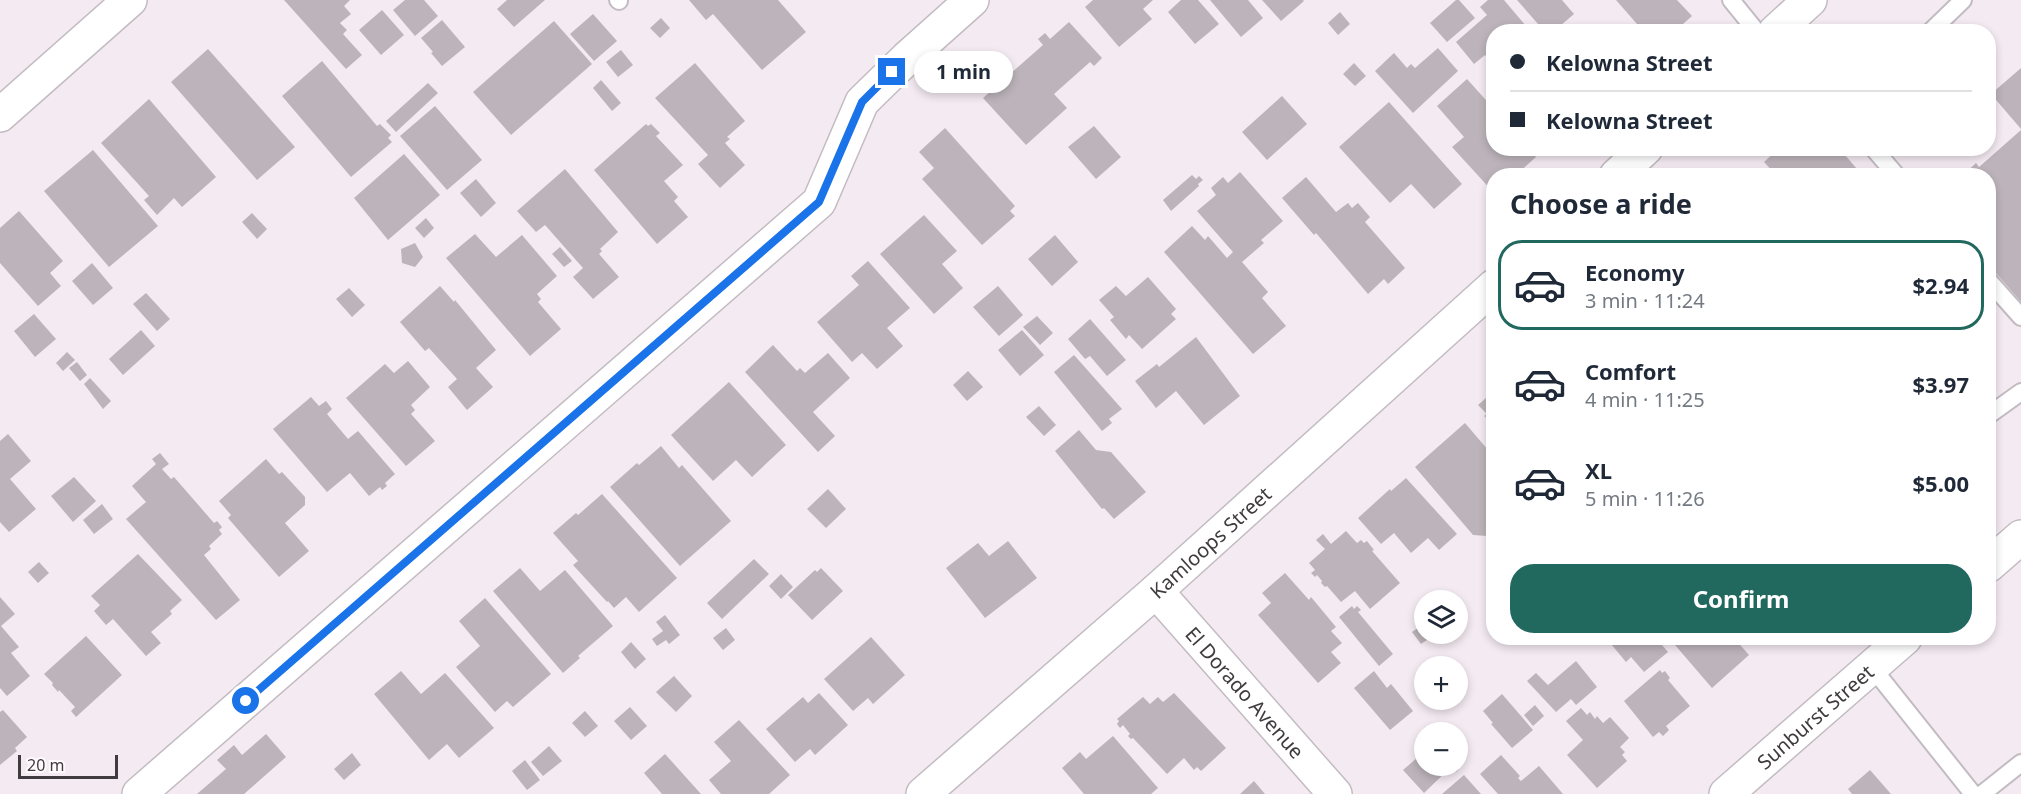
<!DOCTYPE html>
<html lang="en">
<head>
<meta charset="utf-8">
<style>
	:root { --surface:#fff; --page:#f6f6f7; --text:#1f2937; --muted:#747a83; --line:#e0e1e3; --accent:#21695f }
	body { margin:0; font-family:"Noto Sans",sans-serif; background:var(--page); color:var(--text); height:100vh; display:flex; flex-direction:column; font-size:22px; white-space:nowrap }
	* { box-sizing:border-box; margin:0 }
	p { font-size:20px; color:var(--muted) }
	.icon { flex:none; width:33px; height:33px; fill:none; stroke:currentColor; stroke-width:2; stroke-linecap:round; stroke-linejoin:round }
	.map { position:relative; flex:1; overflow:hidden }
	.details { position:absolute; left:1486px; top:168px; width:510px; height:477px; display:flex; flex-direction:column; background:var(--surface); border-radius:24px; box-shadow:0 3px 9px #0003 }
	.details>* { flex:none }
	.hud { position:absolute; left:1486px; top:24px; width:510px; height:132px; border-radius:24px; box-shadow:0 3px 9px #0003; display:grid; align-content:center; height:132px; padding:0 24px; background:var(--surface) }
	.tools { position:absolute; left:1414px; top:590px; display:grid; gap:12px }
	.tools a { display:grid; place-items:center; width:54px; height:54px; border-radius:50%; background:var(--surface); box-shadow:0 3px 9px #0003; font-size:30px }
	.scale { position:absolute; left:18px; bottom:15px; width:100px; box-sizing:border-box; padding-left:6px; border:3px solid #3f3b3e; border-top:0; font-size:16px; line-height:21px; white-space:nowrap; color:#3f3b3e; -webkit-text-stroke:4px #fffafe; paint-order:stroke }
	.end { position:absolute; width:27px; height:27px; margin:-14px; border:8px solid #1a73e8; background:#fff; box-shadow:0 0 0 3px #fff }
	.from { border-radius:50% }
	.bubble { position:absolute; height:42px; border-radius:21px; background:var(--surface); box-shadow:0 3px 9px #0003; font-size:20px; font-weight:700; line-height:42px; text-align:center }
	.hud b { display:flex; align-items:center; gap:21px; height:57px; font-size:22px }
	.hud b+b { border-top:2px solid var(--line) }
	.hud i { width:15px; height:15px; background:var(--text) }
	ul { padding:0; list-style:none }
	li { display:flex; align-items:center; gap:18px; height:90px; margin:0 12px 9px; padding:0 12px; border:3px solid transparent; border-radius:24px }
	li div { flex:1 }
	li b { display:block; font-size:22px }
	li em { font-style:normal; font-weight:700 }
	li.current { border-color:var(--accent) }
	li>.icon { width:54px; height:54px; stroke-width:1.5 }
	h2 { padding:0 24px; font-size:27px; line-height:72px }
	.action { display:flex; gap:12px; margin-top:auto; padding:12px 24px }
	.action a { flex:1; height:69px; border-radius:24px; background:var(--accent); color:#fff; font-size:24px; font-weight:700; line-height:69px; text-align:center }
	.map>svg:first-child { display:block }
</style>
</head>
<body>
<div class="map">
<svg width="2021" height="794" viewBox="0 0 2021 794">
	<rect width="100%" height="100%" fill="#f4ebf2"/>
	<path fill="#bcb4ba" d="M 284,0 L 350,0 L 344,6 L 351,14 L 340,23 L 347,30 L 343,34 L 362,55 L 346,69 Z
		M 405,0 L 424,0 L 438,16 L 415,36 L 393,10 Z
		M 507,0 L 545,0 L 514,27 L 497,9 Z
		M 689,0 L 778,0 L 806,32 L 762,70 L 713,14 L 706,20 Z
		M 1093,0 L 1153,0 L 1143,9 L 1152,19 L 1119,47 L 1085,7 Z
		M 1181,0 L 1198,0 L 1219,24 L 1195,44 L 1168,12 Z
		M 1210,0 L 1248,0 L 1263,18 L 1241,37 Z
		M 1262,0 L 1303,0 L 1304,1 L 1281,21 Z
		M 1456,0 L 1459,0 L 1475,18 L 1447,42 L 1430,23 Z
		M 1488,0 L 1504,0 L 1531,32 L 1494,32 L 1494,66 L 1485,55 L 1474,64 L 1456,42 L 1487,15 L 1480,7 Z
		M 1517,0 L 1562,0 L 1574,14 L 1553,32 L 1545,32 Z
		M 1616,0 L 1677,0 L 1692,16 L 1674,32 L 1644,32 Z
		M 382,10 L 404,35 L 381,55 L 359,30 Z
		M 1340,12 L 1350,24 L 1338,35 L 1328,23 Z
		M 593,14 L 617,41 L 594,61 L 570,34 Z
		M 661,18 L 670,28 L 660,38 L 650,28 Z
		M 442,20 L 465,47 L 442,66 L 431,53 L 433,52 L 421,38 Z
		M 554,21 L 592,64 L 511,135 L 473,92 Z
		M 1069,22 L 1102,58 L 1094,66 L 1090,62 L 1054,94 L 1067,108 L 1026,145 L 983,98 L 1043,45 L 1038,39 L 1045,33 L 1050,39 Z
		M 1438,48 L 1458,71 L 1413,113 L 1375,71 L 1394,53 L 1407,68 L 1411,64 L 1415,68 Z
		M 208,49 L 295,147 L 257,180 L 171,82 Z
		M 621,50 L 633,65 L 618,77 L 606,62 Z
		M 322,61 L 377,126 L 380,124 L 391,135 L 388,138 L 392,142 L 351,177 L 282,96 Z
		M 695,63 L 745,121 L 727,137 L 730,139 L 725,143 L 745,165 L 720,188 L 698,164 L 708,155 L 655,98 Z
		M 1354,63 L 1366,76 L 1355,86 L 1343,74 Z
		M 2021,68 L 2021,129 L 1991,94 Z
		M 1467,79 L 1494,109 L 1494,148 L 1529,148 L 1536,157 L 1515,176 L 1494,176 L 1494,193 L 1452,147 L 1464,137 L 1437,106 Z
		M 601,80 L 621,103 L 612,111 L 593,88 Z
		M 428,83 L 438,93 L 396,132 L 386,121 Z
		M 1282,96 L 1307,124 L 1267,160 L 1242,132 Z
		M 149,99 L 216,177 L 182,207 L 174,198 L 157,215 L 144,200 L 149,196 L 101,143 Z
		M 1389,102 L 1462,184 L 1434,209 L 1411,184 L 1390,203 L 1339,147 Z
		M 435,106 L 482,160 L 447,190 L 400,136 Z
		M 646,124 L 648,126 L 651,124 L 660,133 L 656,136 L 683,165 L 664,181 L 678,197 L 674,201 L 688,217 L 657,244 L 594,170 Z
		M 1094,126 L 1121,157 L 1096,179 L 1068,147 Z
		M 945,128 L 1015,206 L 1010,211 L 1015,216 L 982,245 L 922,179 L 934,168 L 919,152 Z
		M 2021,130 L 2021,302 L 1989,265 L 1989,176 L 1962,176 L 1976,163 L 1979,167 Z
		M 1779,148 L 1839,148 L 1863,176 L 1777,176 L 1764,162 Z
		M 93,150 L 158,226 L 109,267 L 44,191 Z
		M 404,154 L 440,195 L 388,240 L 354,198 Z
		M 565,169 L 618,232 L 600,249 L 602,251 L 599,254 L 619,277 L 593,299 L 573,277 L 583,268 L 545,225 L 536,232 L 517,211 Z
		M 1240,172 L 1283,221 L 1261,240 L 1264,243 L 1242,262 L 1268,292 L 1262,298 L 1286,326 L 1253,354 L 1164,252 L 1192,226 L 1205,240 L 1208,236 L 1227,258 L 1233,252 L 1197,211 L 1216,195 L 1211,188 L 1223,177 L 1228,183 Z
		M 1192,175 L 1196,179 L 1199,176 L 1203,180 L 1198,184 L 1199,186 L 1171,211 L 1163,200 Z
		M 1306,177 L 1336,212 L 1348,203 L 1352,208 L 1358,203 L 1370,217 L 1365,222 L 1405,268 L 1388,284 L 1384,279 L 1368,294 L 1316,233 L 1314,235 L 1282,198 Z
		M 476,179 L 496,203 L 481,217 L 460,193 Z
		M 19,211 L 63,261 L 50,273 L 61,286 L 38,306 L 0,263 L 0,228 Z
		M 252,213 L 267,229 L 257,239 L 242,222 Z
		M 924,215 L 957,251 L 942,264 L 963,288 L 934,314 L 880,254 Z
		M 426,218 L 434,228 L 424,238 L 415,228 Z
		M 475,234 L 496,257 L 522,235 L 557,276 L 537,294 L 541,299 L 538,302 L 561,329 L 530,356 L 446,258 Z
		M 1055,235 L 1078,262 L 1052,286 L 1028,259 Z
		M 415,243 L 423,257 L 415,267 L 402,263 L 401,249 Z
		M 560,247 L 572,261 L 564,267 L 552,254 Z
		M 868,261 L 910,308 L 887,328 L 903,346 L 877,369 L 862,353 L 852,362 L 817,322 L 859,285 L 851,276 Z
		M 92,263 L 113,288 L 93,305 L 72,281 Z
		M 1148,277 L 1176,309 L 1171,314 L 1176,319 L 1142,349 L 1129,335 L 1126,339 L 1110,320 L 1114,317 L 1099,300 L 1116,286 L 1126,296 Z
		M 440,286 L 454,302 L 455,300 L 496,350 L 476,368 L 493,387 L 467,410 L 448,387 L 457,379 L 429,348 L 425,351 L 400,322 Z
		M 998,286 L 1023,315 L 999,336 L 973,307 Z
		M 349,288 L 365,305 L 352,317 L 336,299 Z
		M 146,293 L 170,319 L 157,331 L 133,304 Z
		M 34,314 L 56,339 L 35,357 L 14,331 Z
		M 1037,316 L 1053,333 L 1040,345 L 1023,327 Z
		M 1090,319 L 1126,360 L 1107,376 L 1090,356 L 1085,359 L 1068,339 Z
		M 141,330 L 155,346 L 123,375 L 109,359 Z
		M 1022,330 L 1044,355 L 1020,376 L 998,350 Z
		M 1196,337 L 1240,396 L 1204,425 L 1176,391 L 1156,408 L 1135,381 L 1157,364 L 1159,367 Z
		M 773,345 L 797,371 L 800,368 L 805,373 L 828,353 L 850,378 L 813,412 L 835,436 L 818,452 L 745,372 Z
		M 67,352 L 75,360 L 63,371 L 56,363 Z
		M 1074,355 L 1122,409 L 1109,419 L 1112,423 L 1102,431 L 1054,372 Z
		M 408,361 L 430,387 L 411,405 L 415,410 L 411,414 L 435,441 L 406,466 L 346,398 L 385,364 L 394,373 Z
		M 77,362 L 87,375 L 80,381 L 69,368 Z
		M 968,371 L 983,387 L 967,401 L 953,385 Z
		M 90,378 L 111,401 L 103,409 L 84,384 Z
		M 729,382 L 786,445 L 752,477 L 736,460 L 713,481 L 671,435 Z
		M 1494,391 L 1494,427 L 1491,424 L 1493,423 L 1484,416 L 1487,414 L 1478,405 Z
		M 311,397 L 319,406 L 326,401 L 332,409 L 327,414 L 348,439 L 358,431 L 395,474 L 385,483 L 387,486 L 382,490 L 380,487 L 369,496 L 350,473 L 327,492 L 273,429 Z
		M 1039,406 L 1056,425 L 1044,436 L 1026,417 Z
		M 1465,423 L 1494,457 L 1494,463 L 1487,469 L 1494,477 L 1494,530 L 1487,536 L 1473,535 L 1415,467 Z
		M 1079,430 L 1096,450 L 1111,452 L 1146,492 L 1114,519 L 1104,508 L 1102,509 L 1055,451 Z
		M 8,434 L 31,461 L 10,479 L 36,509 L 9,532 L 0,522 L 0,441 Z
		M 661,446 L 679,468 L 682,465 L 731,521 L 680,566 L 610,487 L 637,463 L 639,465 Z
		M 160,453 L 169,464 L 162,469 L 171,479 L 174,477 L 214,523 L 217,521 L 222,527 L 219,530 L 222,534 L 209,546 L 211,549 L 204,555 L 240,600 L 216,620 L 126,519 L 146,502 L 132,486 L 156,464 L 152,459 Z
		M 266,459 L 279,474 L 282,472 L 305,497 L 305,505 L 285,523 L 309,551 L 279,577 L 228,518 L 231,515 L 219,501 Z
		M 74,477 L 96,501 L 73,522 L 51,496 Z
		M 1406,478 L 1457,534 L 1439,550 L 1428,538 L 1411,553 L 1394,533 L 1381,544 L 1358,518 L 1390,489 L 1391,491 Z
		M 828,489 L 846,509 L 826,528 L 807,509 Z
		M 602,494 L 677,578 L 639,612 L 626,597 L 614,608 L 608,601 L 607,602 L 573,565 L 578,561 L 553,533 L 576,513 L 578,515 Z
		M 102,504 L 113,519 L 94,534 L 83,520 Z
		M 1346,531 L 1357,543 L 1361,540 L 1364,543 L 1367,541 L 1374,550 L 1372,551 L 1400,583 L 1370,609 L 1355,591 L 1341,602 L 1327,586 L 1325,587 L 1321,583 L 1322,581 L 1317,575 L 1315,577 L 1311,573 L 1315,570 L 1309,563 L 1325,549 L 1316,540 L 1323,534 L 1331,544 Z
		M 1008,541 L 1037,578 L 985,618 L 946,568 L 978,543 L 989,556 Z
		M 138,554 L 182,600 L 170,611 L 172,614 L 151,632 L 161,643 L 146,656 L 113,619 L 106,625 L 94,611 L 100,605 L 91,596 Z
		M 754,559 L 769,574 L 722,619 L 707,603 Z
		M 39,562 L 49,573 L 38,583 L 28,572 Z
		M 520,568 L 540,591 L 565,570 L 613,626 L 578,656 L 580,658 L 563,673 L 493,591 Z
		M 821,568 L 843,591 L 812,620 L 788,595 L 815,570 L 817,572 Z
		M 1285,573 L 1309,600 L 1311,597 L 1336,627 L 1331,631 L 1342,643 L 1331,652 L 1341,663 L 1318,683 L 1258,615 L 1271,603 L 1262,593 Z
		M 781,574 L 793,587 L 781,599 L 769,586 Z
		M 0,597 L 15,614 L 1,626 L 19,647 L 11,653 L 30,676 L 7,696 L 0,688 Z
		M 485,598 L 551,674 L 513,707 L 507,701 L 495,712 L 456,667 L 480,646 L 459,621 Z
		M 1352,606 L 1354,609 L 1357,606 L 1361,610 L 1358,612 L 1393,654 L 1379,666 L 1339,617 Z
		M 665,615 L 680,635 L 669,644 L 666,640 L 657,646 L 652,639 L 663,631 L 656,622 Z
		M 1425,623 L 1425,633 L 1437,633 L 1421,644 L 1412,632 Z
		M 726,628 L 735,640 L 723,650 L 713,638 Z
		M 86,636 L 122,675 L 76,717 L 71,711 L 75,707 L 59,690 L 58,692 L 52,685 L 53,683 L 44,674 Z
		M 871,637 L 905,675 L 873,704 L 868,698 L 853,711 L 824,679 Z
		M 1606,638 L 1656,638 L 1668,652 L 1644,672 L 1631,657 L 1626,662 Z
		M 1669,638 L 1734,638 L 1749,655 L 1712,688 Z
		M 631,642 L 646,659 L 635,669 L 621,652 Z
		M 1576,661 L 1597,687 L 1576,705 L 1571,699 L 1556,712 L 1527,681 L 1536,673 L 1548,685 Z
		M 1660,670 L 1662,673 L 1665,671 L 1670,678 L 1668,680 L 1690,706 L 1666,726 L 1669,730 L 1663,736 L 1659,732 L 1653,737 L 1624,701 Z
		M 401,671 L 421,694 L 445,673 L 494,728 L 459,758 L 447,744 L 429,760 L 374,694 Z
		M 1374,671 L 1387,688 L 1391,684 L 1413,711 L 1390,730 L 1354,688 Z
		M 674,676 L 692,696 L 676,712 L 656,692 Z
		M 819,693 L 848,725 L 815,755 L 810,749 L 795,762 L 766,729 L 803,697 L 808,703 Z
		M 1174,693 L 1226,748 L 1201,771 L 1197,767 L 1194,770 L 1184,758 L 1167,774 L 1133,738 L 1131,739 L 1128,736 L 1130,734 L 1123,725 L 1120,728 L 1117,724 L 1119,721 L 1117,719 L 1143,697 L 1150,704 L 1158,697 L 1163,702 Z
		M 1502,694 L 1533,730 L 1512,748 L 1491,724 L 1493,723 L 1483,711 Z
		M 1535,705 L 1544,716 L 1533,726 L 1524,715 Z
		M 630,707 L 647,726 L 631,740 L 614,721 Z
		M 1581,708 L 1587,715 L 1590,712 L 1595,719 L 1597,716 L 1603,723 L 1610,717 L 1629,738 L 1620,747 L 1625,752 L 1622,755 L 1627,761 L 1597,788 L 1567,755 L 1583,740 L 1566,721 Z
		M 3,710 L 27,737 L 15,748 L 17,751 L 0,765 L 0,712 Z
		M 585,711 L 598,726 L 585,737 L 572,723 Z
		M 739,720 L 790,775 L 769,794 L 721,794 L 709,780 L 731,761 L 714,742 Z
		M 266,734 L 286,757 L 244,794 L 197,794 L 226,769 L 217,760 L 234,745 L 242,755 Z
		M 1113,736 L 1158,788 L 1151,794 L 1084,794 L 1062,768 L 1080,752 L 1086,759 Z
		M 549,746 L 562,761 L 543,776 L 531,762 Z
		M 1425,751 L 1425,765 L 1457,765 L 1459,769 L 1456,772 L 1451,767 L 1424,793 L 1403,770 Z
		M 352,753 L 361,765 L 344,780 L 334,769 Z
		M 665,754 L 701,794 L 662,794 L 644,773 Z
		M 1501,755 L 1520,776 L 1518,778 L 1521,781 L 1539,766 L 1563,794 L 1498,794 L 1480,774 Z
		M 525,760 L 540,780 L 527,790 L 512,771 Z
		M 1870,770 L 1891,794 L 1852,794 L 1848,789 Z
		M 1464,775 L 1481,794 L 1442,794 Z
		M 1254,781 L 1265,794 L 1240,794 Z"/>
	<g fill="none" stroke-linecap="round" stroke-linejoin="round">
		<g stroke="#c3bbc2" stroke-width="20">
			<path id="service" d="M 618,0 L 619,1
				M 1731,0 L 1757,32
				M 1930,32 L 1963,0
				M 1873,148 L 1897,176
				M 1989,281 L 2021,317
				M 1989,415 L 2021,392
				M 1871,666 L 1973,794
				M 1982,794 L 2021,763"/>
		</g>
		<g stroke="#c3bbc2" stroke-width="36">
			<g id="minor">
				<path d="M 1775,32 L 1810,0"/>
				<path d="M 0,115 L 130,0"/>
				<path d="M 1616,176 L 1646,148"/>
				<path d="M 1989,565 L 2021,537"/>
				<path id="s1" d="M 1156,591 L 1335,794"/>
				<path d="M 139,794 L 819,202 L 862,102 L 907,58 L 972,0"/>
				<path id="s2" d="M 923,794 L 1156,591 L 1494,286"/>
				<path id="s3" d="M 1726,794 L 1905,638"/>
			</g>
		</g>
		<use href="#service" stroke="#fff" stroke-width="16"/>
		<use href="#minor" stroke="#fff" stroke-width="33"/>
	</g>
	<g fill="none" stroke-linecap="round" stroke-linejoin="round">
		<path stroke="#1a73e8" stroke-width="8" d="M 246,701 L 819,202 L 862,102 L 892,72"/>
	</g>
	<g text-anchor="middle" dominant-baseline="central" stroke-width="6" stroke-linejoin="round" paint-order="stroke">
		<g font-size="20" fill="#3f3b3e" stroke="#fffafe">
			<text stroke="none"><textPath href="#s2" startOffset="382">Kamloops Street</textPath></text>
			<text stroke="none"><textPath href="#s1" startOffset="135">El Dorado Avenue</textPath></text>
			<text stroke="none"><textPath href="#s3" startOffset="118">Sunburst Street</textPath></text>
		</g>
	</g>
</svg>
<div class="tools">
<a><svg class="icon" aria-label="layers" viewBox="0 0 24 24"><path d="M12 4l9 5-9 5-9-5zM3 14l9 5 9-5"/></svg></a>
<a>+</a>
<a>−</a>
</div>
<div class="scale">20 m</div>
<i class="end from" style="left:246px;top:701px"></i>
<i class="end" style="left:892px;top:72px"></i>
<div class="bubble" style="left:914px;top:51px;width:99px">1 min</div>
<div class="hud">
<b><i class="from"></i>Kelowna Street</b>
<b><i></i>Kelowna Street</b>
</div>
<section class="details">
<h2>Choose a ride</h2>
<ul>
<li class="current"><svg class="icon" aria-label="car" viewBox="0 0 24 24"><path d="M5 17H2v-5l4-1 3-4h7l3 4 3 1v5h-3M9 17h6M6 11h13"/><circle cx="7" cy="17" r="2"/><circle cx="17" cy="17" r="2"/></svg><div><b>Economy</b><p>3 min · 11:24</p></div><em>$2.94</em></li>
<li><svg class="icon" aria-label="car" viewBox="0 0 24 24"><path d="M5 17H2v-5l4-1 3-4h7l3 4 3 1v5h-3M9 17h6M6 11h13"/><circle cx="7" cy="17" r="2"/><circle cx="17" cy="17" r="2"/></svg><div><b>Comfort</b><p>4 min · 11:25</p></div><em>$3.97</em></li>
<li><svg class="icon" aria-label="car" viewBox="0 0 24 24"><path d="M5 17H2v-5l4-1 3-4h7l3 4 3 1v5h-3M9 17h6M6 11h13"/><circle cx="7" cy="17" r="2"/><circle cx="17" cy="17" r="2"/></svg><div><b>XL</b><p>5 min · 11:26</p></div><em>$5.00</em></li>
</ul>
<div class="action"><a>Confirm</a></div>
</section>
</div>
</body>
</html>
